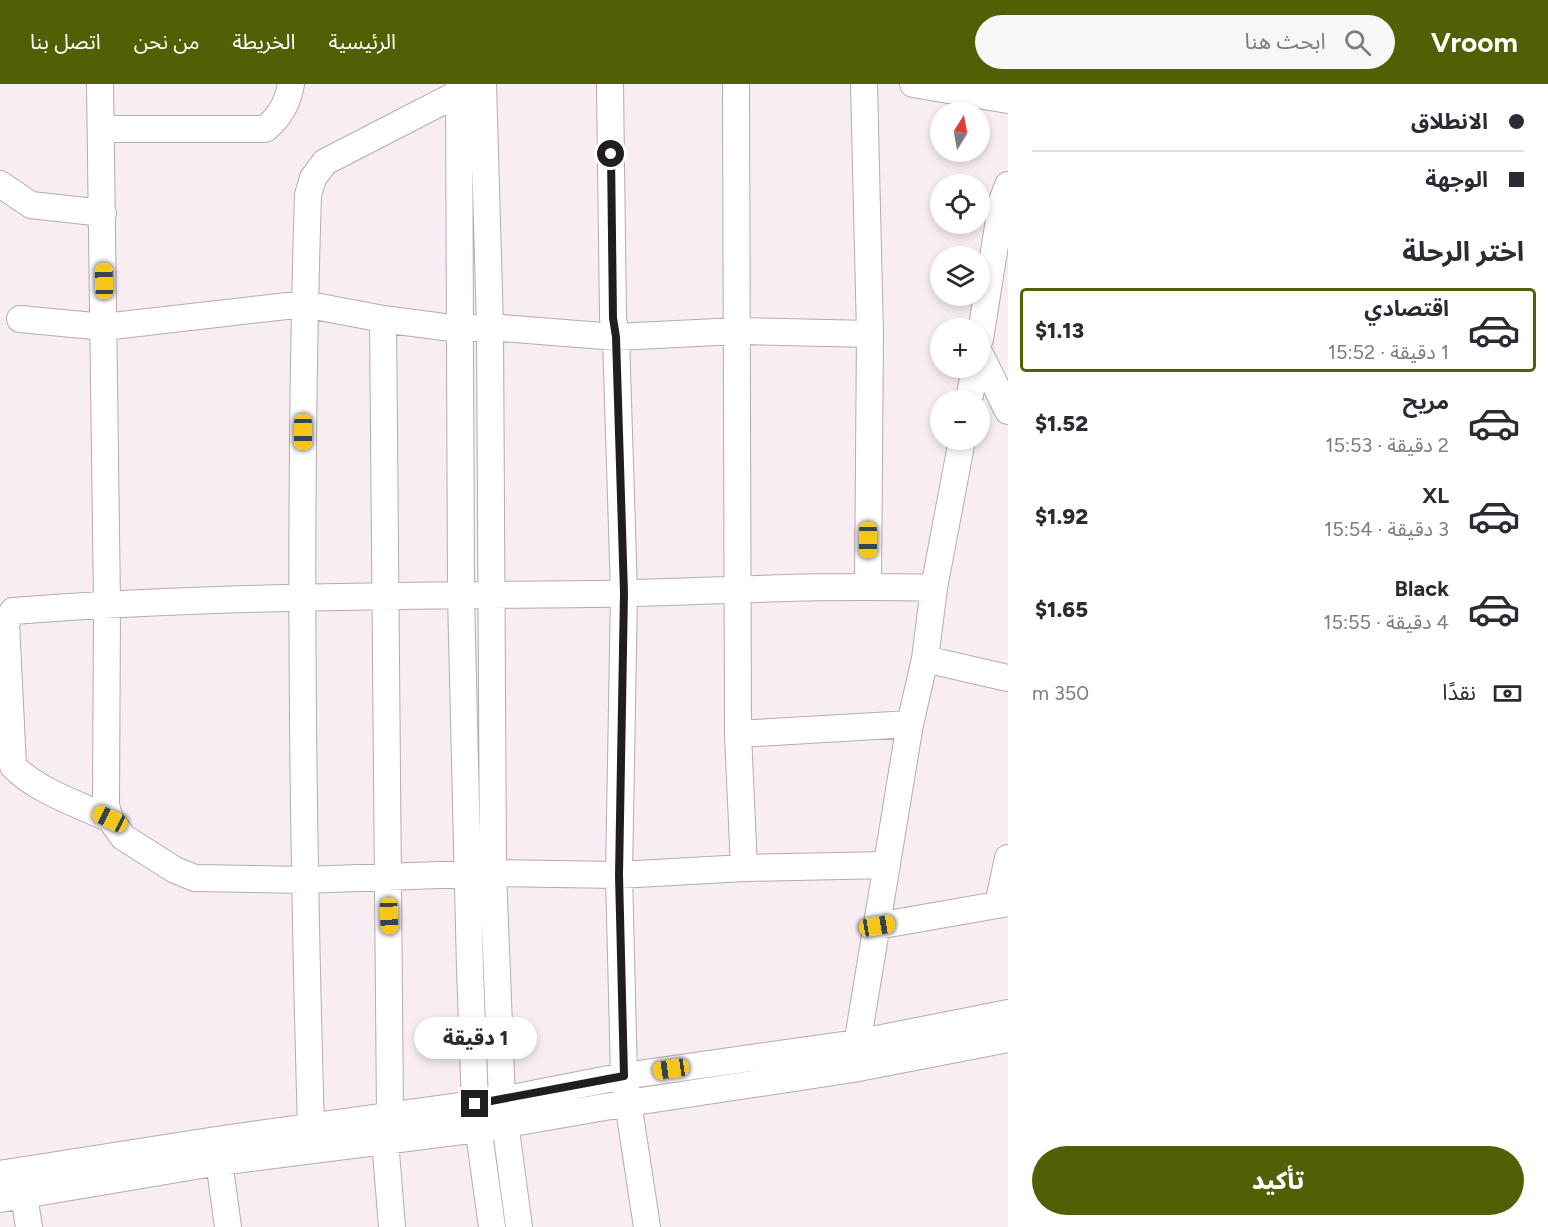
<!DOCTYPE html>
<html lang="ar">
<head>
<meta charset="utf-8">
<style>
	:root { --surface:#fff; --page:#f7f7f7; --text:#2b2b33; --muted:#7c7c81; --line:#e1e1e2; --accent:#516004 }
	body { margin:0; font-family:Figtree,"Noto Sans Arabic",sans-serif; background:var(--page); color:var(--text); direction:rtl; height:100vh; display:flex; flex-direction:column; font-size:22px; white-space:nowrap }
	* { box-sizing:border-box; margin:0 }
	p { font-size:20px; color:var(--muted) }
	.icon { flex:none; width:33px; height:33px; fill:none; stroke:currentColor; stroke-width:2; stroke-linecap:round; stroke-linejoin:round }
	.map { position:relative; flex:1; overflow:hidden; direction:ltr }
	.sheet { display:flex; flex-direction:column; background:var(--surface); width:540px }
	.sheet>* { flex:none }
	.hud { display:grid; align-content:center; height:132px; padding:0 24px; background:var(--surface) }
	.needle { width:39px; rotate:11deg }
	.controls { position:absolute; left:930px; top:18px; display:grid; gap:12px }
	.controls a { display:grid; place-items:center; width:60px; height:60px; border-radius:50%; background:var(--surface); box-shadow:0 3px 9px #0003; font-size:30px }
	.end { position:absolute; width:27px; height:27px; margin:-14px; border:8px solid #221e20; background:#fff; box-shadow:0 0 0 3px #fff }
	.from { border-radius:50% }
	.bubble { position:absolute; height:42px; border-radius:21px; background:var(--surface); box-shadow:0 3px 9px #0003; font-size:20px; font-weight:800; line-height:42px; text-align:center; direction:rtl }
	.car { position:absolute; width:18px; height:36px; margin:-18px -9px; border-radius:8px; box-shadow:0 0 4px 2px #0007; background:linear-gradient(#f5c518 24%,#345 0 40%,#f5c518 0 76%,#345 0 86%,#f5c518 0) }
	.hud b { display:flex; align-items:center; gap:21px; height:57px; font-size:22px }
	.hud b+b { border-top:2px solid var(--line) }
	.hud i { width:15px; height:15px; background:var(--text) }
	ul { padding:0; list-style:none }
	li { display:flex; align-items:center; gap:18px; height:84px; margin:0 12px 9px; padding:0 12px; border:3px solid transparent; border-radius:6px }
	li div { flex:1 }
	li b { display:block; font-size:22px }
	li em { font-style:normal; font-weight:800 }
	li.on { border-color:var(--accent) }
	li>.icon { width:54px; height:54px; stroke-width:1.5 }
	h2 { padding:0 24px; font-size:27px; line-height:72px }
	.pay { display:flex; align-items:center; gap:15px; height:66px; padding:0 24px; font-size:22px }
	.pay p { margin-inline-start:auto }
	.action { display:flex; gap:12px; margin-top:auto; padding:12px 24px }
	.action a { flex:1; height:69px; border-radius:36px; background:var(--accent); color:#fff; font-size:24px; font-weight:800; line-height:69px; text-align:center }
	header { display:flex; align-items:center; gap:36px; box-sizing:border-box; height:84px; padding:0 30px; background:var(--accent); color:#fff }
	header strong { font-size:28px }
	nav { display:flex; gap:33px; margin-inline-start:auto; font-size:21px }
	.search { width:420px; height:54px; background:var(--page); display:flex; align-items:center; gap:15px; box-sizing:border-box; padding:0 21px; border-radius:33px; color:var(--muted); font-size:22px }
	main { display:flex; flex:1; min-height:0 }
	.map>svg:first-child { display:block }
</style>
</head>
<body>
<header>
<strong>Vroom</strong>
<div class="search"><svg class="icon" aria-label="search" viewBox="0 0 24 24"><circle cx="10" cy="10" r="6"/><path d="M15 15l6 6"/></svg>ابحث هنا</div>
<nav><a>الرئيسية</a><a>الخريطة</a><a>من نحن</a><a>اتصل بنا</a></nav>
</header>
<main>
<section class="sheet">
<div class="hud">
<b><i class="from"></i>الانطلاق</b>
<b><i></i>الوجهة</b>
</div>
<h2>اختر الرحلة</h2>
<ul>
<li class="on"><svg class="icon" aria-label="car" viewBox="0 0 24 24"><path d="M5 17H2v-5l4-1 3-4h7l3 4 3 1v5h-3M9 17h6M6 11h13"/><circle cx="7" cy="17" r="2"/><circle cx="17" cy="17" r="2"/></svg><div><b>اقتصادي</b><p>1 دقيقة · 15:52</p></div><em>$1.13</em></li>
<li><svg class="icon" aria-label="car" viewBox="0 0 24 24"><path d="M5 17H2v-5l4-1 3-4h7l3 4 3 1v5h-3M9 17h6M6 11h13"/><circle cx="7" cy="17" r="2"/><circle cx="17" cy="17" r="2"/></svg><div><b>مريح</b><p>2 دقيقة · 15:53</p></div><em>$1.52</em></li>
<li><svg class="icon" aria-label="car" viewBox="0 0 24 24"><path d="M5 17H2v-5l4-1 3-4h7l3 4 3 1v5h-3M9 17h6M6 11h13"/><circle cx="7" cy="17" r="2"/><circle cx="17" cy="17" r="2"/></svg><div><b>XL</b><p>3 دقيقة · 15:54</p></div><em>$1.92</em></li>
<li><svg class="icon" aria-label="car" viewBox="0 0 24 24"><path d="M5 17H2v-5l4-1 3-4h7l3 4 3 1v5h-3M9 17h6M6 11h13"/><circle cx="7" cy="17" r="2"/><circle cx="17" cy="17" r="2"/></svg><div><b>Black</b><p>4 دقيقة · 15:55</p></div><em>$1.65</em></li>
</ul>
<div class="pay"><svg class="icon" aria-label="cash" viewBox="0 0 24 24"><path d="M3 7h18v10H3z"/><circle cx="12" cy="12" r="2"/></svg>نقدًا<p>350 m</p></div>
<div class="action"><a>تأكيد</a></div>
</section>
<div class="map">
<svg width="1008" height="1143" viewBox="0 0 1008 1143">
	<rect width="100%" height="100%" fill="#f7edf2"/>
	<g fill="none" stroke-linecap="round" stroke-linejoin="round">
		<g stroke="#b5abb0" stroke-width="28">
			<path id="street" d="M 100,0 L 107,520 L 106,721 L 110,735 L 123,753 L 175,786 L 195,794 L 304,796 L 493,789 L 619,791 L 744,784 L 887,781
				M 459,0 L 461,512 L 470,885 L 475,1020 L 492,1143
				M 483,0 L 490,243 L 493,789 L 502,1016 L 519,1143
				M 610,0 L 613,234 L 616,253 L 624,509 L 619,791 L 624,992 L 647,1143
				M 736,0 L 738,650 L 744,784
				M 864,0 L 870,250 L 868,502
				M 913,0 L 1008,16
				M 102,45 L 265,45 C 280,33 288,19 291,0
				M 0,100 L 31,121 L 103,129
				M 20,235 L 104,243 L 304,220 L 383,235 L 459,245 L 490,243 L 616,253 L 737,247 L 870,250
				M 383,235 L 390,1030 L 385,1056 L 392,1143
				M 980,255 L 1002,117 L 1008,101
				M 980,270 L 1008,327
				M 969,316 L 975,284
				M 925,575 L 1008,594
				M 738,650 L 910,640
				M 110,735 C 78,720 37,707 13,682 L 6,538 L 13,527 C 204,512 395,512 587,510 C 703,508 818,500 934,504
				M 998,821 L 1008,774
				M 877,842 L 1008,819
				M 855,973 L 910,640 L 925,575 L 934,504 L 962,356
				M 217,1062 L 228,1143
				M 315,1065 L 311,1044 C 302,733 298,422 308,111 L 313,94 L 325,78 L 459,9
				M 0,1090 L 216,1056 L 502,1016 L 624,992 L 857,959 L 1008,929
				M 21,1093 L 29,1143
				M 0,1115 L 219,1078 L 478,1045 L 628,1019 L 853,985 L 1008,955"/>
		</g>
		<g stroke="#b5abb0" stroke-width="36">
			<path id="secondary" d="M 1000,0 L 1008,9"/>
		</g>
		<use href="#street" stroke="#fff" stroke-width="26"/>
		<use href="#secondary" stroke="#fff" stroke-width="33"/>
	</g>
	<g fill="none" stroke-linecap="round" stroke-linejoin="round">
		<path stroke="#221e20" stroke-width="8" d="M 475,1020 L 624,992 L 619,791 L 624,509 L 616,253 L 613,234 L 611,70"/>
	</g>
</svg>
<div class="controls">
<a><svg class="needle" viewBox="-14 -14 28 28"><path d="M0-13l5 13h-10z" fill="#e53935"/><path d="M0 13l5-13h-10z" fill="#7c7c81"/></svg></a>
<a><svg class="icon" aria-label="locate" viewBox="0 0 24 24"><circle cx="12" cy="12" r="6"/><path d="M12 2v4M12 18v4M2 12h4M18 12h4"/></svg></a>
<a><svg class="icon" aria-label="layers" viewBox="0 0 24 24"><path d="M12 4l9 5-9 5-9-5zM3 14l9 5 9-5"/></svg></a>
<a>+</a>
<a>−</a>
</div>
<i class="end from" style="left:611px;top:70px"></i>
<i class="end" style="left:475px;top:1020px"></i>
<div class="bubble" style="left:414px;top:933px;width:123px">1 دقيقة</div>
<i class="car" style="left:104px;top:197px;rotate:359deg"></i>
<i class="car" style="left:303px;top:348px;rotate:180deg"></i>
<i class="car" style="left:868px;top:456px;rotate:180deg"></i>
<i class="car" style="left:110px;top:735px;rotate:296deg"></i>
<i class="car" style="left:389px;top:832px;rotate:178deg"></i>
<i class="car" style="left:877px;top:842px;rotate:80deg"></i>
<i class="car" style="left:671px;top:985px;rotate:262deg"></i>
</div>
</main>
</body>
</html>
